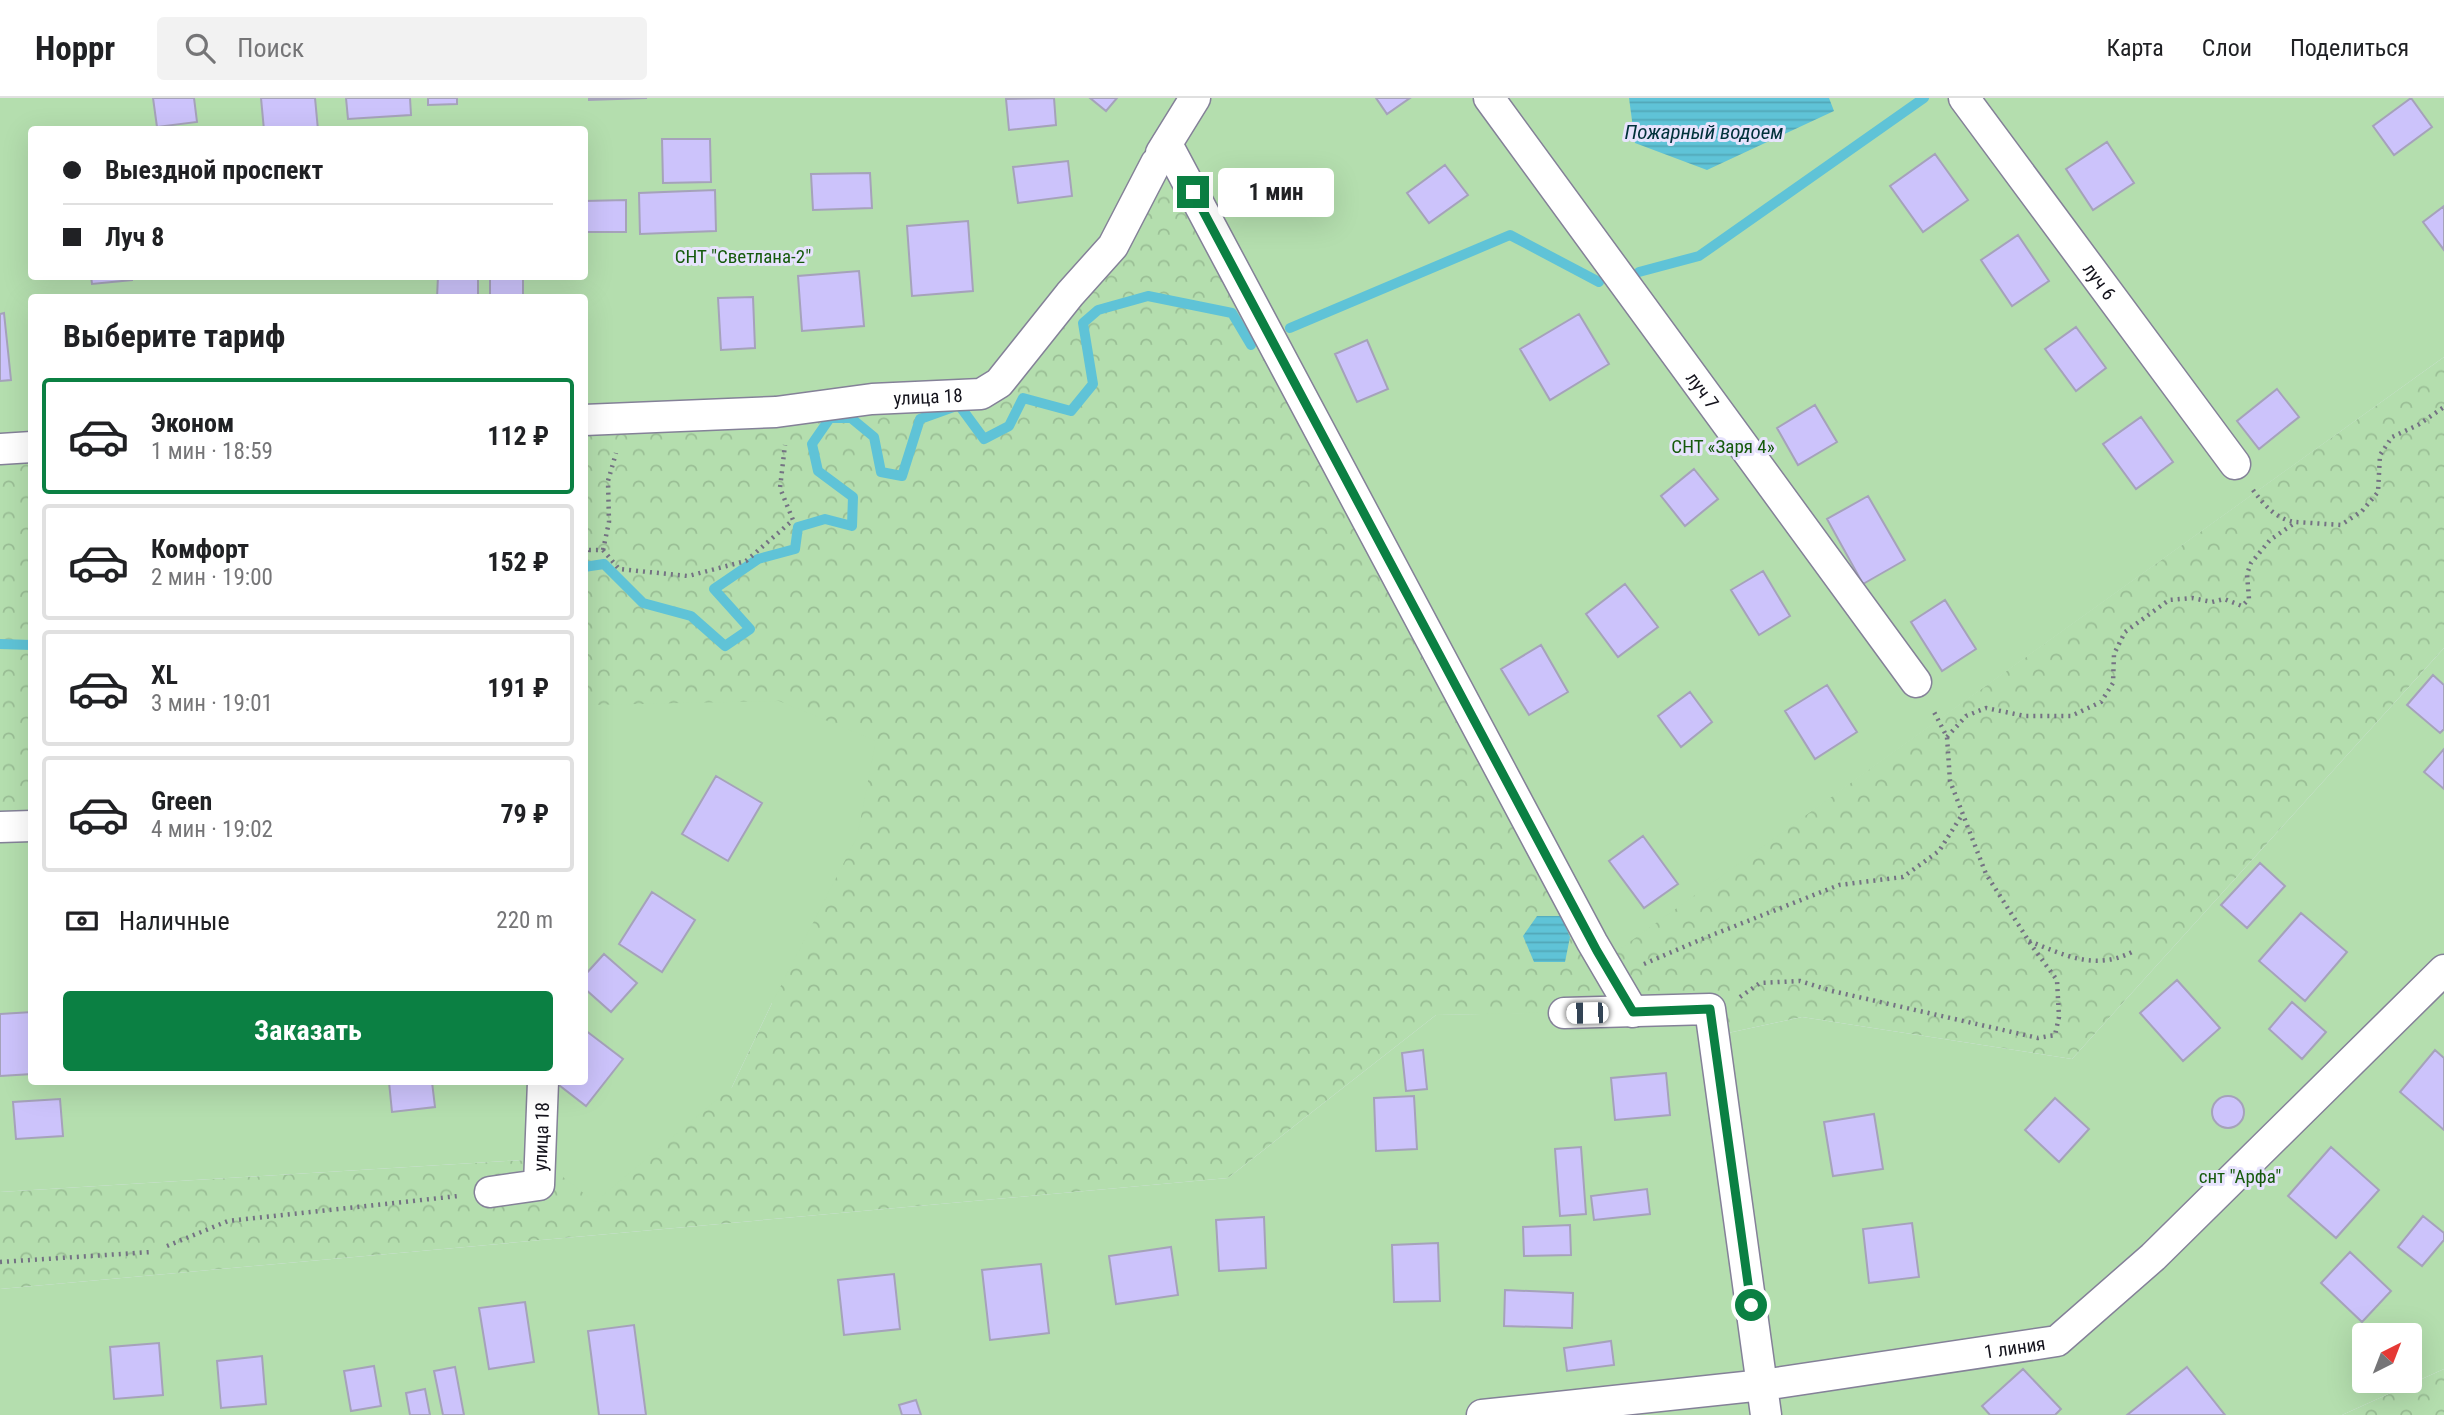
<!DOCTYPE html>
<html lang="ru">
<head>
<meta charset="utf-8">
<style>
	:root { --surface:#fff; --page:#f2f2f2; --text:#202124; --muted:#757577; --line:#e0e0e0; --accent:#0b8043 }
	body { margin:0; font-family:"Roboto Condensed",sans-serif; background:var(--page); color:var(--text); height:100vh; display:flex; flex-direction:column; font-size:26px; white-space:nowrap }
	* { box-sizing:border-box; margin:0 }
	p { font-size:23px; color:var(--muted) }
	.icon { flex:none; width:38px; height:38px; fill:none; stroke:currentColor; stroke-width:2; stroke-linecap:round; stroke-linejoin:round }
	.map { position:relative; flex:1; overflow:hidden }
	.side { position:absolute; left:28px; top:196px; width:560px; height:791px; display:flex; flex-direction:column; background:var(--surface); border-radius:7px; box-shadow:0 7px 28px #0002 }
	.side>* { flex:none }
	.hud { position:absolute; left:28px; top:28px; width:560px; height:154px; border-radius:7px; box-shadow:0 7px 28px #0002; display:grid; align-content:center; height:154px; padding:0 35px; background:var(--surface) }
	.needle { width:46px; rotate:42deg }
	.controls { position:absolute; left:2352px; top:1225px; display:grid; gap:14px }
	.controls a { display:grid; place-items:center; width:70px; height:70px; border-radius:7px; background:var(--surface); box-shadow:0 7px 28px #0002; font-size:35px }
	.end { position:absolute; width:32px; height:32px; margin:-16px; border:9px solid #0b8043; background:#fff; box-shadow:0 0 0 4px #fff }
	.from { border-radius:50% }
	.bubble { position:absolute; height:49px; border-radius:7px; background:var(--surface); box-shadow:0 7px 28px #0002; font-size:23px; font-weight:700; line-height:49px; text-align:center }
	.car { position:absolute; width:21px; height:42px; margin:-21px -10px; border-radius:9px; box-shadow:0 0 5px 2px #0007; background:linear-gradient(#fff 24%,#345 0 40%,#fff 0 76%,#345 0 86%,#fff 0) }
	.hud b { display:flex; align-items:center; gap:24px; height:66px; font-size:26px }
	.hud b+b { border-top:2px solid var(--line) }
	.hud i { width:18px; height:18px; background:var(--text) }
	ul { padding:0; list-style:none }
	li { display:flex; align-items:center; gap:21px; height:116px; margin:0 14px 10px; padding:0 21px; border:4px solid var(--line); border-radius:7px }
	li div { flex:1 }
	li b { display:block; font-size:26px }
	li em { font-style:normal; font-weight:700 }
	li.selected { border-color:var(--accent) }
	li>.icon { width:63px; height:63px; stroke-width:1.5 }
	h2 { padding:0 35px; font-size:32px; line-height:84px }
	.pay { display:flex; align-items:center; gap:18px; height:77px; padding:0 35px; font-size:26px }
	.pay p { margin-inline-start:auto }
	.primary-button { display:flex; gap:14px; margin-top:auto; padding:14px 35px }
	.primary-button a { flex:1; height:80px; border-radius:7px; background:var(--accent); color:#fff; font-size:28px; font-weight:700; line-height:80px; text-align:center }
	header { display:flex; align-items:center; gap:42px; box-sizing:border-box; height:98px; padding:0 35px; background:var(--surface); border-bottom:2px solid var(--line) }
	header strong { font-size:33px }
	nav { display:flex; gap:38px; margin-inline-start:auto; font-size:24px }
	.search { width:490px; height:63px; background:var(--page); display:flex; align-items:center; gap:18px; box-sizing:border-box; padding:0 24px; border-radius:7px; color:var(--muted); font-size:26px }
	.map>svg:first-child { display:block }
</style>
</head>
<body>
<header>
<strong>Hoppr</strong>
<div class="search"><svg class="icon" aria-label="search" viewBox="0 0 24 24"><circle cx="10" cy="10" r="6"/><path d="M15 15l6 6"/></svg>Поиск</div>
<nav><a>Карта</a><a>Слои</a><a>Поделиться</a></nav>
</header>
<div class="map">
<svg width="2444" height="1317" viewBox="0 0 2444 1317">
	<defs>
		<pattern id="forest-crowns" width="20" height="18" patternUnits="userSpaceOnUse" patternTransform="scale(1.75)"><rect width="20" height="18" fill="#b4deae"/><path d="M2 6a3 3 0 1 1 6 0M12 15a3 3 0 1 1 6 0" fill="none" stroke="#9abe95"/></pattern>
		<pattern id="water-rules" width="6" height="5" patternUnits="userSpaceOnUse" patternTransform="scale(1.75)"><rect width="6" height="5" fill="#5fc3d7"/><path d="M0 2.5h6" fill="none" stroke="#52a7b8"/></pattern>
	</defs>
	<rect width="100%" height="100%" fill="#e7e3fd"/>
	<path fill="url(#forest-crowns)" d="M 1169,42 L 1603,862 L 2444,259 L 2444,550 L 2072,961 L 1802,919 L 1714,938 L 1638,914 L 1436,917 L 1228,1080 L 0,1191 L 0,1094 L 540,1061 L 732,989 L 772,905 L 590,607 L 585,614 L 585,322 Z
		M 32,349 L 31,728 L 0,729 L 0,351 Z
		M 2444,1271 L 2444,1317 L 2342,1317 Z"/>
	<path fill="#b4deae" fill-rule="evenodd" d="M 0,0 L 2444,0 L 2444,259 L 1603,863 L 1169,42 L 999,285 L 585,322 L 584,200 L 32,200 L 31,349 L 0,351 ZM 32,32 L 584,32 L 584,178 L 32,178 Z
		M 2444,550 L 2444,1271 L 2342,1317 L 0,1317 L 0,1191 L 1228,1080 L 1436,917 L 1710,911 L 1714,938 L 1802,919 L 2072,961 ZM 2364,1237 L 2410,1237 L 2410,1283 L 2364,1283 Z
		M 779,603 L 876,643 L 857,739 L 772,905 L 732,989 L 595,1104 L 540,1061 L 0,1094 L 0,729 L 31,728 L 32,984 L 584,984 L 584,614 L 589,607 Z"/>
	<path fill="url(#water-rules)" d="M 1629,0 L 1829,0 L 1834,13 L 1707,72 L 1635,45 Z
		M 1537,818 L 1561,818 L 1570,839 L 1565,864 L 1534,864 L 1523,838 Z"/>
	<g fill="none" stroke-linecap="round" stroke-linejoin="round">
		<path stroke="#5fc3d7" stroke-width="10" d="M 1639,174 L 1699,158 L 1924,0
			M 1290,230 L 1510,137 L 1599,184
			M 584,469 L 604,466 L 643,505 L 691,518 L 725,548 L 750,531 L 714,491 L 758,461 L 795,451 L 798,429 L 825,421 L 852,428 L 853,399 L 818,373 L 812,346 L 830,320 L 851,320 L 874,339 L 881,374 L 902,378 L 920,321 L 959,307 L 984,341 L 1009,328 L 1023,300 L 1071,313 L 1093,286 L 1083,225 L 1098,212 L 1148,198 L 1232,215 L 1251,247
			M 0,546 L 32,547"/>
	</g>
	<path fill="#ccc3fb" stroke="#a5a2ba" stroke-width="2" d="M 153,0 L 194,0 L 197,24 L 157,29 Z
		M 261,0 L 315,0 L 318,32 L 264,32 Z
		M 346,0 L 410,0 L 411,17 L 348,21 Z
		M 428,0 L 457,0 L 457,6 L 428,7 Z
		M 589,0 L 647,0 L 589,2 Z
		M 1054,0 L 1056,27 L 1009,32 L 1006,1 Z
		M 1090,0 L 1117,0 L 1106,13 Z
		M 1376,0 L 1410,0 L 1387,16 Z
		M 2411,0 L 2432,29 L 2394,57 L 2373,28 Z
		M 662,41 L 710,41 L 711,84 L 663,85 Z
		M 2107,44 L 2134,85 L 2093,112 L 2066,71 Z
		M 1935,56 L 1968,102 L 1923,134 L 1890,88 Z
		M 1068,63 L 1072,98 L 1018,105 L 1013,69 Z
		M 1445,67 L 1468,97 L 1429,125 L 1407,95 Z
		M 870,75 L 872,110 L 813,112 L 811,76 Z
		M 715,92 L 716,133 L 640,136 L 639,95 Z
		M 626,102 L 626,134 L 584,134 L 584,103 Z
		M 2444,108 L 2444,152 L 2423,124 Z
		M 968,123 L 973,193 L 912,198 L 907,128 Z
		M 2018,137 L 2049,183 L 2012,208 L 1981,162 Z
		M 859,173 L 864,228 L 802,233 L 798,178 Z
		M 91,178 L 132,178 L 132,182 L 92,186 Z
		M 438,178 L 478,178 L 478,200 L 437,200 Z
		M 490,178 L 523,178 L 523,200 L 490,200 Z
		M 753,199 L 755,250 L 721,252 L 718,200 Z
		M 4,215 L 11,282 L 0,283 L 0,216 Z
		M 1579,216 L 1609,266 L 1550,302 L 1520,251 Z
		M 2076,229 L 2106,270 L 2076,293 L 2045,251 Z
		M 1367,242 L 1388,291 L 1357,304 L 1335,256 Z
		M 2277,291 L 2299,319 L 2259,351 L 2237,323 Z
		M 1815,307 L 1837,344 L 1798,367 L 1777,330 Z
		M 2141,319 L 2173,364 L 2136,391 L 2103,346 Z
		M 1694,371 L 1718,401 L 1685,428 L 1661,398 Z
		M 1868,398 L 1905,462 L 1863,486 L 1827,421 Z
		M 1763,473 L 1790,518 L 1759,537 L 1731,492 Z
		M 1625,486 L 1658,529 L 1618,559 L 1586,516 Z
		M 1945,502 L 1976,551 L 1942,573 L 1911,524 Z
		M 1541,547 L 1568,594 L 1529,617 L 1501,571 Z
		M 2433,577 L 2444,587 L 2444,631 L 2440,635 L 2407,607 Z
		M 1827,587 L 1857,634 L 1815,661 L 1785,613 Z
		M 1690,594 L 1712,624 L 1681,649 L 1658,618 Z
		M 2444,651 L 2444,691 L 2424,674 Z
		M 716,678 L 762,705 L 728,763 L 682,736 Z
		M 1643,738 L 1678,786 L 1644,810 L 1609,763 Z
		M 2260,765 L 2285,788 L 2247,830 L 2221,807 Z
		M 652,794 L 695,822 L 662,874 L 619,846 Z
		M 2301,815 L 2347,854 L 2305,903 L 2259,863 Z
		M 604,856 L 637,885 L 611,914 L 584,890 L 584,878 Z
		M 2177,882 L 2220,930 L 2183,963 L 2140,915 Z
		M 2292,904 L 2326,934 L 2302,961 L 2269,931 Z
		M 32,914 L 32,976 L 0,978 L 0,916 Z
		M 585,932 L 623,961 L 586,1008 L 555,984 L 584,984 Z
		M 1423,952 L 1427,991 L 1406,993 L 1402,955 Z
		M 2435,952 L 2444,960 L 2444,1032 L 2400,994 Z
		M 1666,975 L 1670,1017 L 1615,1022 L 1611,980 Z
		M 389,984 L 432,984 L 435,1009 L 392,1014 Z
		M2212 1014a16 16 0 1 1 32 0a16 16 0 1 1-32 0Z
		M 1414,998 L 1417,1051 L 1376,1053 L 1374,1000 Z
		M 2055,1000 L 2089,1031 L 2059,1064 L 2025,1032 Z
		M 60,1001 L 63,1038 L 16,1041 L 13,1004 Z
		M 1874,1016 L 1883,1071 L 1833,1078 L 1824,1024 Z
		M 1581,1049 L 1586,1116 L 1560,1118 L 1555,1051 Z
		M 2331,1049 L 2379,1092 L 2336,1140 L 2288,1098 Z
		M 1647,1091 L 1650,1116 L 1594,1122 L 1591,1098 Z
		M 2423,1118 L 2444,1135 L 2444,1142 L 2422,1168 L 2398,1149 Z
		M 1264,1119 L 1266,1170 L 1219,1173 L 1216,1122 Z
		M 1912,1125 L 1919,1179 L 1869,1185 L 1863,1131 Z
		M 1570,1127 L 1571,1157 L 1524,1158 L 1523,1129 Z
		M 1438,1145 L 1440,1203 L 1394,1204 L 1392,1147 Z
		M 1171,1149 L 1178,1197 L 1116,1206 L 1109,1158 Z
		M 2350,1154 L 2391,1193 L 2362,1224 L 2321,1185 Z
		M 1041,1166 L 1049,1235 L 990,1242 L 982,1172 Z
		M 894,1176 L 900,1231 L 844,1237 L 838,1182 Z
		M 1505,1192 L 1573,1195 L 1572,1230 L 1504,1228 Z
		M 525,1204 L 534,1264 L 489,1271 L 479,1210 Z
		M 634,1227 L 646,1317 L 599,1317 L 588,1233 Z
		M 1611,1243 L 1614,1267 L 1567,1273 L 1564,1250 Z
		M 159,1245 L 163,1297 L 114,1301 L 110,1249 Z
		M 262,1258 L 266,1306 L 221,1310 L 217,1263 Z
		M 374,1268 L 381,1308 L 351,1313 L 344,1273 Z
		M 455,1269 L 464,1317 L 443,1317 L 434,1273 Z
		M 2187,1269 L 2225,1317 L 2127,1317 Z
		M 2023,1271 L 2061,1311 L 2055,1317 L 1990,1317 L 1982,1308 Z
		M 425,1291 L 430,1317 L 410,1317 L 406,1295 Z
		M 916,1302 L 921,1317 L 902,1317 L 899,1307 Z"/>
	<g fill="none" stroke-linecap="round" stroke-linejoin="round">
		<g stroke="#848198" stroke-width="33">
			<g id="minor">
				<path id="s1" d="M 1489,0 L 1916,584"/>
				<path id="s2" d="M 1964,0 L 2235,366"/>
				<path d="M 1167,46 L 1592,844 L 1633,914"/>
				<path d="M 1161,55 L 1195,0"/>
				<path id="s3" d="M 584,322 L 776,314 L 872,301 L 981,296 L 999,285 L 1070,196 L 1113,148 L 1156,65"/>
				<path d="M 0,351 L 32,349"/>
				<path d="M 0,729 L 32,728"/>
				<path d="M 1564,915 L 1710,911 L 1766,1317"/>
				<path id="s4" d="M 490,1094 L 539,1087 L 543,984"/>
				<path id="s5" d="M 1482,1317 L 1763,1287 L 2057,1243 L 2153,1159 L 2444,872"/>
			</g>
		</g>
		<path stroke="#747283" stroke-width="4.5" stroke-dasharray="2 5" stroke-linecap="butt" d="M 2253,392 C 2264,407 2276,421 2295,424
			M 584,447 L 589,452 L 603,452 L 619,471 L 688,478 L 746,463 L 793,422 L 780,390 L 785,347
			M 603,452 L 609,424 L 608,383 L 616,355
			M 1947,639 L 1966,618 L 1986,610 L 2025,618 L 2071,618 L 2101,604 L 2113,585 L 2114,556 L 2125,534 L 2169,502 L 2192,500 L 2212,504 L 2224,501 L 2242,508 L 2249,501 L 2247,476 L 2251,465 L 2270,442 L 2296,424 L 2341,427 L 2362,413 L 2378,394 L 2380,357 L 2392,339 L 2418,327 L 2444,309
			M 2029,843 C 2064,857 2095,873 2132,854
			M 1644,866 L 1702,841 L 1839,787 L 1903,779 L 1939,753 L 1962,717
			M 1740,899 L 1760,885 L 1800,883 L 1832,893 L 2038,940 L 2055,937 L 2059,919 L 2057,882 L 2032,848 L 1986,776 L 1950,683 L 1947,639 L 1933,612
			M 167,1148 L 228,1123 L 458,1098
			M 0,1164 L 151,1154"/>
		<use href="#minor" stroke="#fff" stroke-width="30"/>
	</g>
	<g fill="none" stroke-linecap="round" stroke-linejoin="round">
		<path stroke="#0b8043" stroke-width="9" d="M 1193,94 L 1597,853 L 1633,914 L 1710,911 L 1751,1207"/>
	</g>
	<g text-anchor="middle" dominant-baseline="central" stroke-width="6" stroke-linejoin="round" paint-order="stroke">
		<g font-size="19" fill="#155a0c" stroke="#e7e3fd">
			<text x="743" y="158">СНТ "Светлана-2"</text>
			<text x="1723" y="348">СНТ «Заря 4»</text>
			<text x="2240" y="1078">снт "Арфа"</text>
		</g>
		<g font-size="19" fill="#14131c" stroke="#e7e3fd">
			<text stroke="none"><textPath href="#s2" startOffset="228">луч 6</textPath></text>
			<text stroke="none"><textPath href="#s1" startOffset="362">луч 7</textPath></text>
			<text stroke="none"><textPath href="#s3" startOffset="345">улица 18</textPath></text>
			<text stroke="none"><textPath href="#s4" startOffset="98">улица 18</textPath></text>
			<text stroke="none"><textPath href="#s5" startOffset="537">1 линия</textPath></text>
		</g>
		<g font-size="21" font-style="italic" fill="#00313a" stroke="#e7e3fd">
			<text x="1704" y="34">Пожарный водоем</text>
		</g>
	</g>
</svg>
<div class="controls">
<a><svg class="needle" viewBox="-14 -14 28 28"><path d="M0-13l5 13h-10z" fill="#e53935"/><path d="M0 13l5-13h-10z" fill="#757577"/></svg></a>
</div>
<i class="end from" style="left:1751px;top:1207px"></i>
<i class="end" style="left:1193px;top:94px"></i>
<div class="bubble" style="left:1218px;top:70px;width:116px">1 мин</div>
<i class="car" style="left:1587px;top:915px;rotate:269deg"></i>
<div class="hud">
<b><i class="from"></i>Выездной проспект</b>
<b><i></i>Луч 8</b>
</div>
<section class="side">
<h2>Выберите тариф</h2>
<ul>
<li class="selected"><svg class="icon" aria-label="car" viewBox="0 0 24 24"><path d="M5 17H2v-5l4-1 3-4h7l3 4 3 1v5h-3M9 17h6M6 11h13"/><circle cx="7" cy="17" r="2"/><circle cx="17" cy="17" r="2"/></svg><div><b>Эконом</b><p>1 мин · 18:59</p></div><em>112 ₽</em></li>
<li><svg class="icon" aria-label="car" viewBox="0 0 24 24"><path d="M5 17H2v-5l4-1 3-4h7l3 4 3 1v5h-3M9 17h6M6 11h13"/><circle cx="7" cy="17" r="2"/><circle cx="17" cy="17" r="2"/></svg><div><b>Комфорт</b><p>2 мин · 19:00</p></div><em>152 ₽</em></li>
<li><svg class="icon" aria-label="car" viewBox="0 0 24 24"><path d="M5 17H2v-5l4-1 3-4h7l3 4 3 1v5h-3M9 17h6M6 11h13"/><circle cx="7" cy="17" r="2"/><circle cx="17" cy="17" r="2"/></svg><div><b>XL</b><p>3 мин · 19:01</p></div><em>191 ₽</em></li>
<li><svg class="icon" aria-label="car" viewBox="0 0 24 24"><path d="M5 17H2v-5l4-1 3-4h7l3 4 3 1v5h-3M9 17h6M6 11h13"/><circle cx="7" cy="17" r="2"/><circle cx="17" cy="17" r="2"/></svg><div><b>Green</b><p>4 мин · 19:02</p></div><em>79 ₽</em></li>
</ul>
<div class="pay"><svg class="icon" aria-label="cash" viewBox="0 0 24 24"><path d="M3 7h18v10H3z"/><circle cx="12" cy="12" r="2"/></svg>Наличные<p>220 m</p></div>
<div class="primary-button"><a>Заказать</a></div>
</section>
</div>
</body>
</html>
